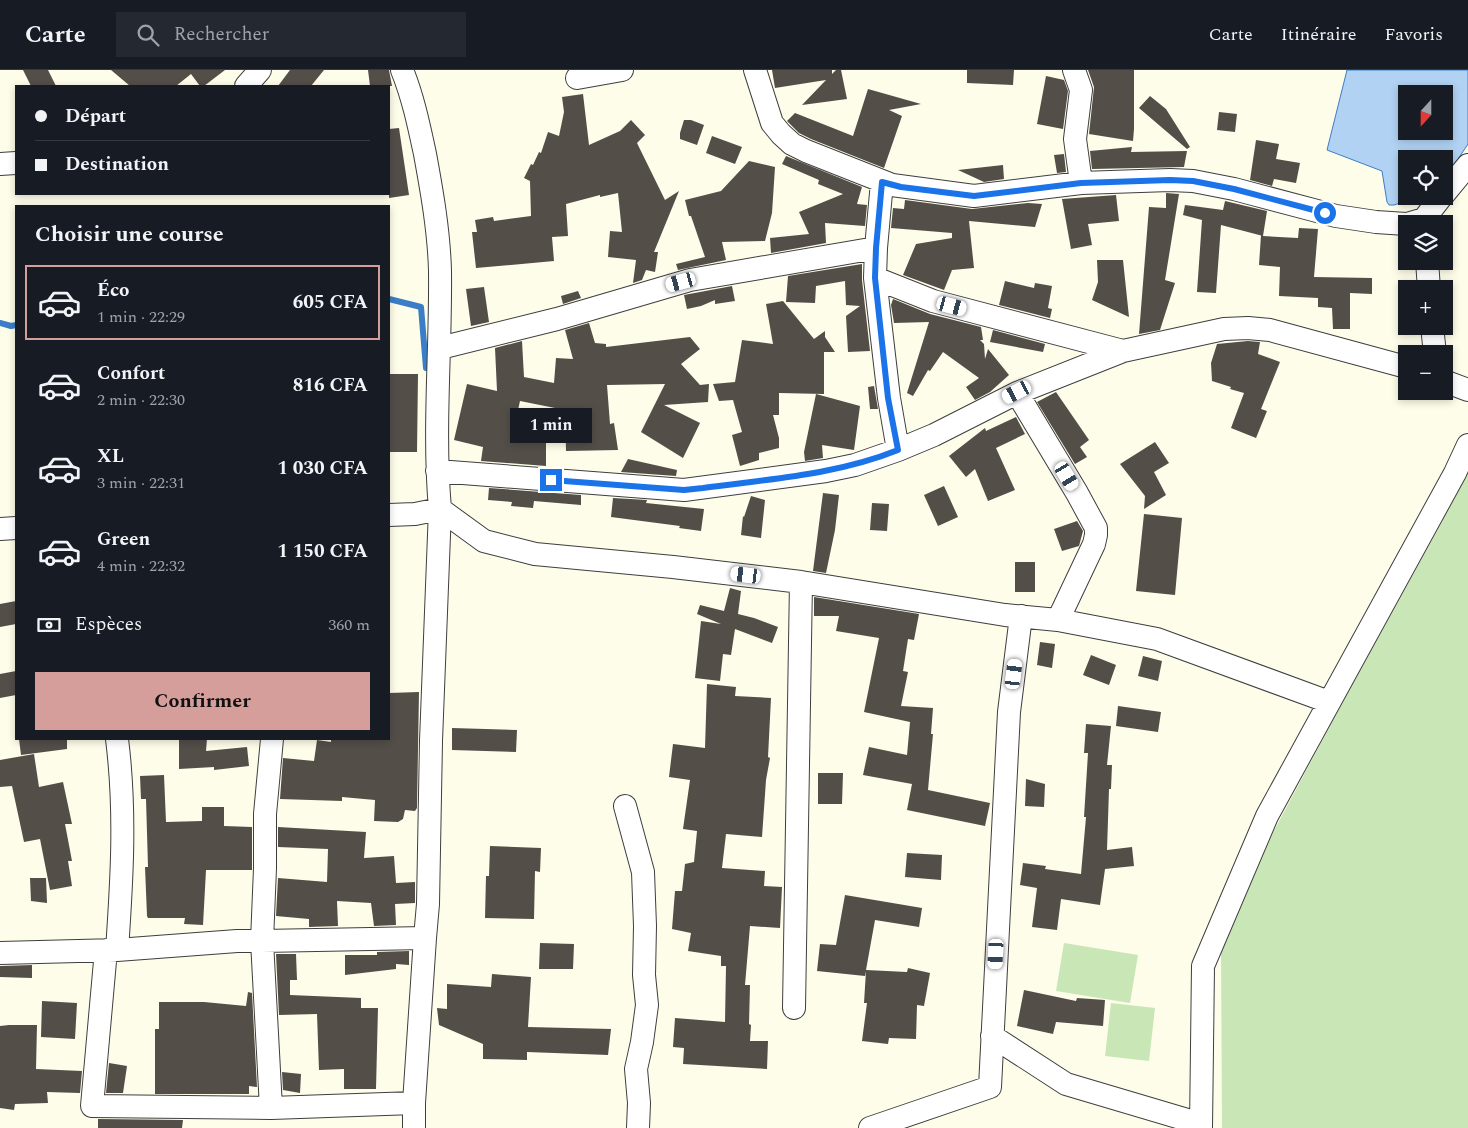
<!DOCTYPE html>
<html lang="fr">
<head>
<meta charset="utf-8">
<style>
	:root { --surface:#171b24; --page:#242831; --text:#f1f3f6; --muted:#9ea1a6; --line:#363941; --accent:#d69e9a }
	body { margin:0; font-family:Spectral,serif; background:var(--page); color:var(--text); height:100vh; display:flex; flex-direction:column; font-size:19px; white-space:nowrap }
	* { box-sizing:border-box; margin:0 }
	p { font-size:16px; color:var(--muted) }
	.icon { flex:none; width:28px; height:28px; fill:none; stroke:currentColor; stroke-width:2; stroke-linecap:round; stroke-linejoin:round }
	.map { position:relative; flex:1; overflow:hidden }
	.drawer { position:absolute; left:15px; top:135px; width:375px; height:535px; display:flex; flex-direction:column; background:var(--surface); border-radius:0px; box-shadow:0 2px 8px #0003 }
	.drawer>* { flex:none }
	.guide { position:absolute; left:15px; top:15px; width:375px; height:110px; border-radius:0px; box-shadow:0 2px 8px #0003; display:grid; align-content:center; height:110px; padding:0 20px; background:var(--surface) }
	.needle { width:32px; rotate:201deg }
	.controls { position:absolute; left:1398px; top:15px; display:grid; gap:10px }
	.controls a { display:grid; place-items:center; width:55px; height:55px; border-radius:0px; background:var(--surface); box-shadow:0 2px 8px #0003; font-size:25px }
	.end { position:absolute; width:22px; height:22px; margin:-11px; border:6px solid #1a73e8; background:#fff; box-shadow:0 0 0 2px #fff }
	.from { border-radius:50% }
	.bubble { position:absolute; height:35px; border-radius:0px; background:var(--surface); box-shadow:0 2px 8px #0003; font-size:16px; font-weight:700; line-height:35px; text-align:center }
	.car { position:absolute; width:15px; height:30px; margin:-15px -8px; border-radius:6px; box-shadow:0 0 4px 1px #0007; background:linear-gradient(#fff 24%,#345 0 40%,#fff 0 76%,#345 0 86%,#fff 0) }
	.guide b { display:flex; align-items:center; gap:18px; height:48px; font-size:19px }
	.guide b+b { border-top:1px solid var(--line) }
	.guide i { width:12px; height:12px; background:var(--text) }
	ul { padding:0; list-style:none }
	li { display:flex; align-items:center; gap:15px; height:75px; margin:0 10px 8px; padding:0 10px; border:2px solid transparent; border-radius:0px }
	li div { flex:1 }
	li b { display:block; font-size:19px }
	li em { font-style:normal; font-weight:700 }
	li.active { border-color:var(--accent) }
	li>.icon { width:45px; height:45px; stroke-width:1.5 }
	h2 { padding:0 20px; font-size:22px; line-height:60px }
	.pay { display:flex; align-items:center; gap:12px; height:55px; padding:0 20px; font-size:19px }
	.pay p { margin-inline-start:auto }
	.primary-button { display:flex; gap:10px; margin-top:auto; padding:10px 20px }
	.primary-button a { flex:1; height:58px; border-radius:0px; background:var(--accent); color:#111; font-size:20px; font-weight:700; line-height:58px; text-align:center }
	header { display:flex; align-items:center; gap:30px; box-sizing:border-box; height:70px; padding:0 25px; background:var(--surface); border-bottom:1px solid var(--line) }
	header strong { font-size:24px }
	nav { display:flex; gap:28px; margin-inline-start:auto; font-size:18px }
	.search { width:350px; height:45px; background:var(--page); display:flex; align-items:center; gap:12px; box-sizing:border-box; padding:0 18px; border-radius:0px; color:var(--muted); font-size:19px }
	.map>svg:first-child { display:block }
</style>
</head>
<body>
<header>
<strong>Carte</strong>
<div class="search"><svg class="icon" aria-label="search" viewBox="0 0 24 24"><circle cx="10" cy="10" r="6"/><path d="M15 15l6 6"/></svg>Rechercher</div>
<nav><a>Carte</a><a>Itinéraire</a><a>Favoris</a></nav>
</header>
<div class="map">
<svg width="1468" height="1058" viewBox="0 0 1468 1058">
	<rect width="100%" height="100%" fill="#fefdea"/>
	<path fill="#c9e6b6" d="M 1468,393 L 1468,1058 L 1222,1058 L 1221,878 L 1249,807 L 1343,632 L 1442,452 Z
		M 1064,873 L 1138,885 L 1130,933 L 1056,921 Z
		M 1111,933 L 1155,938 L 1149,991 L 1105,986 Z"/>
	<path fill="#b1d2f3" stroke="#3b7dc6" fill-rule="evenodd" d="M 1347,0 L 1468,0 L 1468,74 L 1450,101 L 1444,107 L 1444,89 L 1406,89 L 1406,126 L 1421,126 L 1394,135 L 1389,135 L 1387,132 L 1382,101 L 1327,80 ZM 1406,24 L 1444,24 L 1444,61 L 1406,61 Z"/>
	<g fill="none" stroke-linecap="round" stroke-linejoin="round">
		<path stroke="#3b7dc6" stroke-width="6" d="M 389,229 L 421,237 L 426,298
			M 0,253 L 11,256 L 16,255"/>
	</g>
	<path fill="#534e48" d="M 23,0 L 48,0 L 56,16 L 31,16 Z
		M 111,0 L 225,0 L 204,16 L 200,16 L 191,4 L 176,16 L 130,16 Z
		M 290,0 L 324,0 L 311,16 L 278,16 Z
		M 368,0 L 389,0 L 392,16 L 370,16 Z
		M 772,0 L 832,0 L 832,4 L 836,0 L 841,0 L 847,29 L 802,35 L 826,10 L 775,18 Z
		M 967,0 L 1014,0 L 1013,15 L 967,13 Z
		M 1088,0 L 1134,0 L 1134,59 L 1133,71 L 1089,64 L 1094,17 Z
		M 1046,6 L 1064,10 L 1068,21 L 1063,59 L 1037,54 Z
		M 868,19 L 921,34 L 889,40 L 902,46 L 884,98 L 811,69 L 799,63 L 787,51 L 795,43 L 853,66 Z
		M 583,24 L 589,75 L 620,61 L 631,50 L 645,65 L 637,73 L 665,130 L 679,121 L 654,182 L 658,182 L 655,202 L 646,200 L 642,210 L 633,213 L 636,190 L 608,187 L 610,161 L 622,162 L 618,123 L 600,127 L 600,125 L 566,134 L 568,166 L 552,167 L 554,191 L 476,198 L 472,162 L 477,162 L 475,150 L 493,147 L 494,151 L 531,146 L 530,111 L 524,108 L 531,94 L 533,95 L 539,82 L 541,83 L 548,62 L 559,66 L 564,42 L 562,27 Z
		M 1150,26 L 1166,39 L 1190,77 L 1187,79 L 1139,38 Z
		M 1219,42 L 1237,44 L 1235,62 L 1217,60 Z
		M 684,50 L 691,50 L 704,55 L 697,75 L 680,69 L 680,63 Z
		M 399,58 L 409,125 L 389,128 L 389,59 Z
		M 712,66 L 742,77 L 735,94 L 706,83 Z
		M 1256,70 L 1279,74 L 1276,89 L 1300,93 L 1296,113 L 1274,109 L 1272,116 L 1250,110 Z
		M 1132,77 L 1131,82 L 1187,81 L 1184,97 L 1092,99 L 1090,81 Z
		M 1064,84 L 1066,102 L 1057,103 L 1054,85 Z
		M 786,86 L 862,117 L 857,134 L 867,135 L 865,156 L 825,153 L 826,173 L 771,183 L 770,168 L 809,164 L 799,142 L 843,124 L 818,114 L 819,110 L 782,94 Z
		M 749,91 L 775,97 L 772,143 L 765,171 L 722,172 L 726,190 L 678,200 L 676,194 L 705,187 L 691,146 L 689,146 L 685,130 L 721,121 Z
		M 1003,95 L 1004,109 L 984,112 L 958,100 Z
		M 1166,123 L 1179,124 L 1165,210 L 1175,213 L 1160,260 L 1139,264 L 1149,137 L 1166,138 Z
		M 1116,125 L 1119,151 L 1088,154 L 1092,175 L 1071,179 L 1062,129 Z
		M 905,130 L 972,139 L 1028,133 L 1042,134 L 1035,157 L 969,151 L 974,198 L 952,200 L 944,220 L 903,205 L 916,174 L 952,168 L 952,163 L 891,158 L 893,138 L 904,139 Z
		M 1225,131 L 1267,141 L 1263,166 L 1298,168 L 1299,158 L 1318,159 L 1314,207 L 1372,208 L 1372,224 L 1350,223 L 1350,259 L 1333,259 L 1332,238 L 1318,237 L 1318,228 L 1279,226 L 1280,197 L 1259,195 L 1261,165 L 1263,166 L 1221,155 L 1216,223 L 1197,222 L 1202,150 L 1183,145 L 1185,135 L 1223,140 Z
		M 1097,190 L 1123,190 L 1129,247 L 1092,230 L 1098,212 Z
		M 862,194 L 862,210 L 870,281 L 848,282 L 846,246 L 860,236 L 846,235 L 845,211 L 816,216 L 815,233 L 786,232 L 788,206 Z
		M 1005,211 L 1034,218 L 1035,213 L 1052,216 L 1048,238 L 1052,239 L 1050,248 L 999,235 Z
		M 732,216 L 735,231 L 715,234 L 715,230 L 701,236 L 687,239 L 684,225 Z
		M 484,217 L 489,252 L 471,256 L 466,219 Z
		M 578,221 L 581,228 L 563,234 L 561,226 Z
		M 893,229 L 930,244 L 981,257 L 983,270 L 980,270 L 984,274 L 985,289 L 988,279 L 1009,305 L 990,322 L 975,330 L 966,317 L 979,308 L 943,282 L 930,301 L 928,300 L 913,326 L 907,323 L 929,252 L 894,253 L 891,235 Z
		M 783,231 L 814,269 L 825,261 L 825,267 L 835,282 L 824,282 L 824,324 L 779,323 L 779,345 L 773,345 L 779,368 L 779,378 L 759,383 L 759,390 L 740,396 L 732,365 L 742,362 L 733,330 L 719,331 L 713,314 L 735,312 L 742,270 L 773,274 L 766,234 Z
		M 589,253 L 595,273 L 606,274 L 606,277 L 690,267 L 700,279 L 681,294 L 700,315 L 709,314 L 708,332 L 664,335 L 700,353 L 683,388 L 641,362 L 665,314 L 607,315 L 610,354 L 614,353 L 618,380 L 566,381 L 565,340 L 520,331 L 512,367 L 546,368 L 546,396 L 481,391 L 483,377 L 454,370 L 467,314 L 497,321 L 495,278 L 522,271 L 524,307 L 554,313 L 556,288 L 573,289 L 565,260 Z
		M 993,260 L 1045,274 L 1043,282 L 990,272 Z
		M 1248,271 L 1260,272 L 1258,284 L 1280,292 L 1261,339 L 1267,341 L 1256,368 L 1231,358 L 1244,323 L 1230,319 L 1231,317 L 1212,311 L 1211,293 L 1217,274 Z
		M 389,304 L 418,304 L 417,382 L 389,382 Z
		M 874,316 L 878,339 L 870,339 L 868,317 Z
		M 1056,322 L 1089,370 L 1080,377 L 1087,387 L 1075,394 L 1037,332 Z
		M 816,324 L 860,336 L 854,380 L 822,375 L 823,388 L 805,391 L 804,382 Z
		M 1016,347 L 1025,364 L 996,378 L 1015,420 L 988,431 L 975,399 L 966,407 L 949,386 L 985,358 L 986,361 Z
		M 1155,372 L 1169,393 L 1154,402 L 1166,425 L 1144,439 L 1145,426 L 1120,394 Z
		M 628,389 L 677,400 L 676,406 L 621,402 Z
		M 944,416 L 958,447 L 938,456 L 924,425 Z
		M 489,418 L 581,425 L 581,435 L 534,431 L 533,438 L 511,436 L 512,432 L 488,430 Z
		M 823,423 L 839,425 L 835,460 L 826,503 L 813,501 Z
		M 751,426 L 765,430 L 761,468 L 741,465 L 743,446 L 744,447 Z
		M 613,428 L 647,430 L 646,433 L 704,439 L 701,461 L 679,458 L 680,456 L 611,447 Z
		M 872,433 L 889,434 L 887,461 L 870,460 Z
		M 1144,444 L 1182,448 L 1175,525 L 1136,521 Z
		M 1077,451 L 1083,461 L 1079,476 L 1062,481 L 1054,459 Z
		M 1015,492 L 1035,492 L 1035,522 L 1015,522 Z
		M 730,518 L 741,521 L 738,544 L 754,548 L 778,557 L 772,573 L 735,559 L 731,585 L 723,584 L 720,611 L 695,608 L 701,551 L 721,554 L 697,544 L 700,535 L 724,541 Z
		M 814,527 L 919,544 L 914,570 L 908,569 L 903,601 L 908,602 L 901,636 L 933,638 L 931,664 L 933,664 L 928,720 L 990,733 L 985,756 L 907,740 L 912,714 L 863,705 L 869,677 L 907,685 L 910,652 L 864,642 L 879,568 L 836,561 L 839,546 L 814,546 Z
		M 16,531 L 16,554 L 0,557 L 0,534 Z
		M 1040,572 L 1055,574 L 1052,598 L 1037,595 Z
		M 1091,585 L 1116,595 L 1109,615 L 1083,605 Z
		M 1143,586 L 1162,591 L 1158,611 L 1138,606 Z
		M 16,601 L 16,625 L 0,628 L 0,604 Z
		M 707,614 L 736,617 L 735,626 L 771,628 L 768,687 L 770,688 L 766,710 L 762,767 L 726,764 L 722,798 L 765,801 L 764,816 L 782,817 L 780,858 L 750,856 L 745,915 L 750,915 L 749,954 L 751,955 L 750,971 L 768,971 L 767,999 L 683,994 L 684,978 L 673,977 L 675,948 L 725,952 L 726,896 L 721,896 L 721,886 L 688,881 L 691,863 L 672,859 L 675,821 L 682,821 L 685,794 L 694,792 L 697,761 L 683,759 L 690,710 L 669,707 L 673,674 L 705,678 Z
		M 419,622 L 417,738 L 415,741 L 405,740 L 403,749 L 398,752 L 374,751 L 375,730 L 342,727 L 342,731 L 280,729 L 283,688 L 314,691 L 317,670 L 331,672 L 331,669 L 389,669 L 389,623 Z
		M 1118,636 L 1161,642 L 1158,662 L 1116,656 Z
		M 1086,654 L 1111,656 L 1107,695 L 1112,695 L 1111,719 L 1109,719 L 1107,780 L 1132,777 L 1134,796 L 1105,799 L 1100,835 L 1061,829 L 1057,860 L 1032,857 L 1037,818 L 1020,815 L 1023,793 L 1046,796 L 1045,799 L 1081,804 L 1086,747 L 1084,747 L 1088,683 L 1084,683 Z
		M 452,658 L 517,660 L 516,682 L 452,680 Z
		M 19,669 L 67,669 L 67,679 L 21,685 Z
		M 179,669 L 207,669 L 206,681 L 247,677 L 249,696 L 214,700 L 214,697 L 179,699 Z
		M 34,684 L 39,717 L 63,712 L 72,754 L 65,754 L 72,791 L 68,791 L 72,816 L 50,820 L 40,769 L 24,772 L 12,716 L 0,717 L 0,690 Z
		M 818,703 L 843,703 L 842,734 L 818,734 Z
		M 164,705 L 166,752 L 202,751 L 202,737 L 224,737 L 224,756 L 252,757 L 252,800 L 206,800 L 203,855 L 184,854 L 185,848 L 148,848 L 147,846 L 145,797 L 148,797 L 146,729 L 141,729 L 140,706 Z
		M 1026,709 L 1045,714 L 1044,737 L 1025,736 Z
		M 278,757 L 366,762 L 364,788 L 394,786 L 396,813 L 415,812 L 415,833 L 395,834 L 396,855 L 374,856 L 371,833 L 337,831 L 338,856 L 309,857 L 309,849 L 276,846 L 278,808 L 327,812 L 328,779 L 278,777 Z
		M 490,776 L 541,778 L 540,802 L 535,801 L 534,849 L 485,848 L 486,806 L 489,806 Z
		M 907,783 L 942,785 L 941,810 L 905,807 Z
		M 30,808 L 46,808 L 47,833 L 31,831 Z
		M 845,825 L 922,838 L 919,857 L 875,850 L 866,900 L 907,902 L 908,898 L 930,903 L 924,936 L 917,935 L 916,969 L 889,968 L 888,974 L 862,971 L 867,933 L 864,933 L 866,901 L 865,906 L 817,901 L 820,874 L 836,875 Z
		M 540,873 L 574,874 L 573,899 L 539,899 Z
		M 409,881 L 409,895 L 396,894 L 396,899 L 345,905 L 345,885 L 377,885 L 377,882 Z
		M 276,884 L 296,884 L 297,910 L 290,910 L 290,925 L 361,928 L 361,938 L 378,938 L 376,1019 L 344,1019 L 344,999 L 319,1000 L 317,944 L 279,945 Z
		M 32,895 L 32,908 L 0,907 L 0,896 Z
		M 492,904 L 531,907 L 528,957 L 611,959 L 608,985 L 527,982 L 527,990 L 483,989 L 483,974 L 439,955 L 437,938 L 447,939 L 447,914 L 491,917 Z
		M 1024,920 L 1076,931 L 1077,928 L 1105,930 L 1103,956 L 1056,952 L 1053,964 L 1017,956 Z
		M 248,922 L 252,923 L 257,1017 L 249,1016 L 249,1024 L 155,1024 L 155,959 L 159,959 L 159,932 L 204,932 L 246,936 Z
		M 42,931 L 77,933 L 75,969 L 41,967 Z
		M 9,955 L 37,955 L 36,999 L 82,1001 L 80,1023 L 47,1022 L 48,1033 L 15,1034 L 14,1040 L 0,1038 L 0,956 Z
		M 109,993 L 127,996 L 123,1023 L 106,1023 Z
		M 282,1002 L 301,1004 L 300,1023 L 283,1020 Z
		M 98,1049 L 183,1050 L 182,1058 L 98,1058 Z"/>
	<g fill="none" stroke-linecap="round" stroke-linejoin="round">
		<g stroke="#3e3e3e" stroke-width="24">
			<path id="street" d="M 755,0 L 772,53 L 781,64 L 792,74 L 806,81 L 892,115 L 974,126 L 1081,113 L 1170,110 L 1193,111 L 1234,119 L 1336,146 L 1376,152 L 1406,154
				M 1074,0 L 1081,20 L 1075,69 L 1081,113
				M 577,8 L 622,0
				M 246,16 L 260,0
				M 0,94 L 16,93
				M 1444,124 L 1468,95
				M 1407,154 L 1424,149 L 1442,126
				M 1427,191 L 1429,219
				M 875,208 L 933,231 L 1123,281
				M 1432,256 L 1435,284
				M 440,278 L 557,249 L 690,210 L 876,178
				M 1444,311 L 1468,320
				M 898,380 L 934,365 L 1017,323 L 1123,281 L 1224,259 L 1248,258 L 1270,260 L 1406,297
				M 437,401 L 684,420 L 826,401 L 855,395 L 898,380 L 889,328 L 875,208 L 876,178 L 882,112
				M 389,445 L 415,444 L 440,439 L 484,471 L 535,484 L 673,497 L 801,512 L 1005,545 L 1058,550 L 1094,474 L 1096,465 L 1096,458 L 1077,423 L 1017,323
				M 0,459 L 16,458
				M 1058,550 L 1157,569 L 1329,632
				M 272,669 L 265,744 L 265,798 L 262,871 L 425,868 L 428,834 L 431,671 L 440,439 C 433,360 441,280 440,201 C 439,162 432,122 425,84 C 419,56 413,27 402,0
				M 625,736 L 643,802 L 645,856 L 644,905 L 647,935 L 642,972 L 636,999 L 639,1033 L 638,1058
				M 106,880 L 92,1036 L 271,1038 L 262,871 L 237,871 L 117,880
				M 0,883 L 117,880 C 122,808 126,741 117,669
				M 794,938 L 801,512
				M 992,966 L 1066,1014 L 1201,1054
				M 414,1033 L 414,1058
				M 271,1038 L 414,1033 L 425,868
				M 870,1058 L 990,1017 L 1009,642 L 1021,546
				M 1201,1058 L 1203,896 L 1267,746 L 1455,403 L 1468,375"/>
		</g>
		<use href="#street" stroke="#fff" stroke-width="22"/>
	</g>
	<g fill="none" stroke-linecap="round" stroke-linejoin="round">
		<path stroke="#1a73e8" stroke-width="6" d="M 551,410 L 684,420 L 703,418 C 769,409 836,405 898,380 L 888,328 L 875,208 L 876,178 L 882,112 L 901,117 L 974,126 L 1081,113 L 1170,110 L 1193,111 L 1234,119 L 1325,143"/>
	</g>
</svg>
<div class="controls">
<a><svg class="needle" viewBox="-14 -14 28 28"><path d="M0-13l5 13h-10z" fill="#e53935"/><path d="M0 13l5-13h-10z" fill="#9ea1a6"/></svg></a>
<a><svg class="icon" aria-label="locate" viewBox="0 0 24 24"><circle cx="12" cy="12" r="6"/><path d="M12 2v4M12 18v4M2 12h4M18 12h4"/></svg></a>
<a><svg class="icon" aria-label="layers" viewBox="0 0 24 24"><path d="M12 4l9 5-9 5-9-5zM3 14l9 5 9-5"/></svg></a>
<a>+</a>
<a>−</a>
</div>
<i class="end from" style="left:1325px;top:143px"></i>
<i class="end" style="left:551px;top:410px"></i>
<div class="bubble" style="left:510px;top:338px;width:82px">1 min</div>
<i class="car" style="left:681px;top:212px;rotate:255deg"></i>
<i class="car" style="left:952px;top:236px;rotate:105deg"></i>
<i class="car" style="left:1017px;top:322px;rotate:243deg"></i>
<i class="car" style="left:1067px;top:406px;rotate:149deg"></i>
<i class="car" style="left:746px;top:505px;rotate:277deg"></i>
<i class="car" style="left:1014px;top:604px;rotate:7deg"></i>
<i class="car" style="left:996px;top:884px;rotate:183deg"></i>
<div class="guide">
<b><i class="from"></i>Départ</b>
<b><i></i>Destination</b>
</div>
<section class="drawer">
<h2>Choisir une course</h2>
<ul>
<li class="active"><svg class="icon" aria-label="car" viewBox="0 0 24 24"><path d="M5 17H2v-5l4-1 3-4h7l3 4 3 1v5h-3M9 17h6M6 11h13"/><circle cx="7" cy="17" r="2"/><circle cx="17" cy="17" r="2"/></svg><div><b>Éco</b><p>1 min · 22:29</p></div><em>605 CFA</em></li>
<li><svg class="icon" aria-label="car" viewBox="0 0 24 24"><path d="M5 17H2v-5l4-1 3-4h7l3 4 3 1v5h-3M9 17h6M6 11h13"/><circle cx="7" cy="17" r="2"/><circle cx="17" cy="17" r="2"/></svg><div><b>Confort</b><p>2 min · 22:30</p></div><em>816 CFA</em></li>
<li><svg class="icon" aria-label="car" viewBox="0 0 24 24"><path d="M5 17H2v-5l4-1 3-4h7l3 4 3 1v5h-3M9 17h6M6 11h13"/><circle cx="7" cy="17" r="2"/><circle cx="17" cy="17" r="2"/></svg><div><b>XL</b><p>3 min · 22:31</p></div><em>1 030 CFA</em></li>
<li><svg class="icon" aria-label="car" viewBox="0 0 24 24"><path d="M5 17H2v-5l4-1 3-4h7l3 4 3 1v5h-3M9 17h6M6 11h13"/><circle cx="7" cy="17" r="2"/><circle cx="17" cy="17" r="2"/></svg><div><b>Green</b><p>4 min · 22:32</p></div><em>1 150 CFA</em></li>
</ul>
<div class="pay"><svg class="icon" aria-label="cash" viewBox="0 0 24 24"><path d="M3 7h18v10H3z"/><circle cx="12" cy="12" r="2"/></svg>Espèces<p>360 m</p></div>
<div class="primary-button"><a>Confirmer</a></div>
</section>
</div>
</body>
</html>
